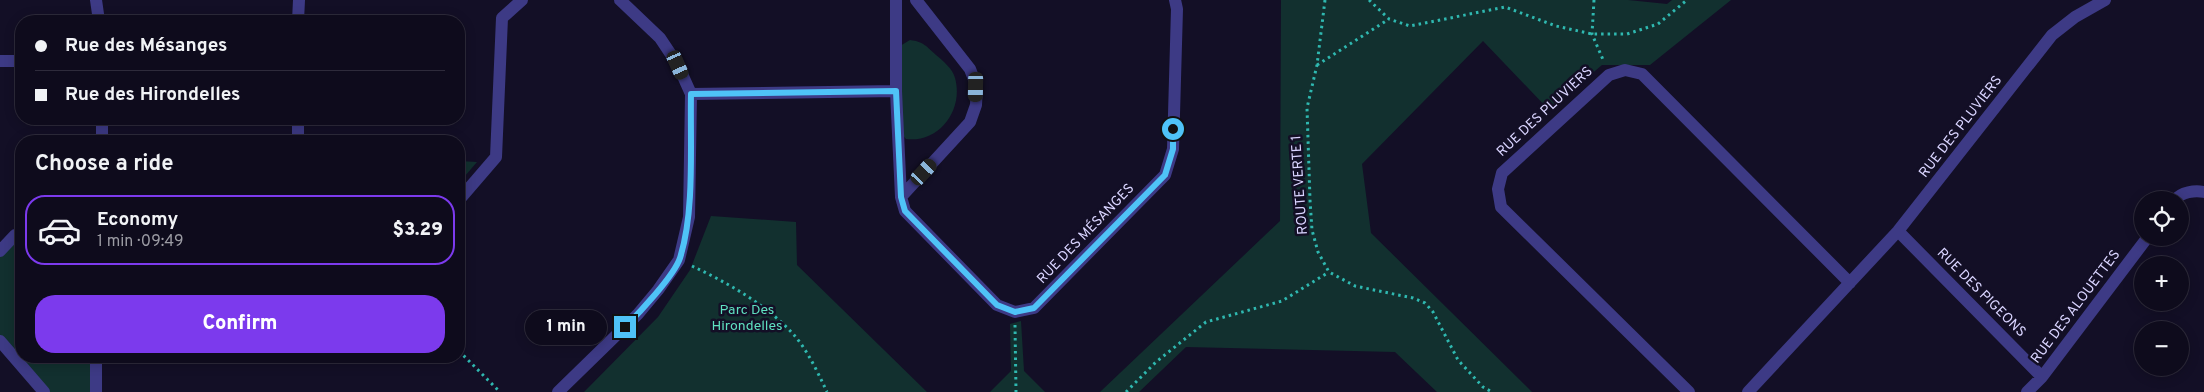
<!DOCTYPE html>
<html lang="en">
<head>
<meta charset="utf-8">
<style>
	:root { --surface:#0e0b1c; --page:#171425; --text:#f1f3f6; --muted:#9b9ba3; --line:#2e2b3b; --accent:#7c3aed }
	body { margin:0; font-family:Overpass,sans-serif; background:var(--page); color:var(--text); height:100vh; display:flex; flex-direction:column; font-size:19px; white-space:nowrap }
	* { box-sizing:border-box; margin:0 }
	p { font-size:16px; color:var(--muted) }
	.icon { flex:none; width:28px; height:28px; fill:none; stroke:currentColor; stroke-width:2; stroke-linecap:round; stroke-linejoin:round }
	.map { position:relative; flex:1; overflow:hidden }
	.sheet { position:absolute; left:15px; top:135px; width:450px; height:228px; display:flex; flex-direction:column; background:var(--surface); border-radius:20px; box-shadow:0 2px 12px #0003,0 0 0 1px var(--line) }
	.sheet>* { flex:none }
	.guide { position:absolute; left:15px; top:15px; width:450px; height:110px; border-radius:20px; box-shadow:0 2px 12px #0003,0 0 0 1px var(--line); display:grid; align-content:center; height:110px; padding:0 20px; background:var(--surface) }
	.tools { position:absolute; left:2134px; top:191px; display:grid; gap:10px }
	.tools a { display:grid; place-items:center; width:55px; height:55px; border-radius:50%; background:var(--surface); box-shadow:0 2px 12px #0003,0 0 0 1px var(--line); font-size:25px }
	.end { position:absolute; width:22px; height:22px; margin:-11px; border:6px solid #4fc3f7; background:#111; box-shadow:0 0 0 2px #111 }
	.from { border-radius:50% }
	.bubble { position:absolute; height:35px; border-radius:18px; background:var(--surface); box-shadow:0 2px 12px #0003,0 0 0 1px var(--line); font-size:16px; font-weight:800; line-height:35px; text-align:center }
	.car { position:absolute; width:15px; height:30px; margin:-15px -8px; border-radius:6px; box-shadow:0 0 4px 1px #0007; background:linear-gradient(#222 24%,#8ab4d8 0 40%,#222 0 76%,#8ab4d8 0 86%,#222 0) }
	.guide b { display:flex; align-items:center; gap:18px; height:48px; font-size:19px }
	.guide b+b { border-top:1px solid var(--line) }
	.guide i { width:12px; height:12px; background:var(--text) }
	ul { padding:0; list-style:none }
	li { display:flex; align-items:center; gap:15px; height:70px; margin:0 10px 8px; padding:0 10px; border:2px solid transparent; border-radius:20px }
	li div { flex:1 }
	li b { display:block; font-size:19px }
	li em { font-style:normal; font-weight:800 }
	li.current { border-color:var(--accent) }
	li>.icon { width:45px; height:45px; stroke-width:1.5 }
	h2 { padding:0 20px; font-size:22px; line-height:60px }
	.primary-button { display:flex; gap:10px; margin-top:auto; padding:10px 20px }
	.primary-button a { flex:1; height:58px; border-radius:20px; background:var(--accent); color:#fff; font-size:20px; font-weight:800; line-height:58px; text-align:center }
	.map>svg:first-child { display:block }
</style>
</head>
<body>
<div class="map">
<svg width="2204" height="392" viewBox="0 0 2204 392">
	<rect width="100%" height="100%" fill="#130f26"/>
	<path fill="#12302f" d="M 1281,0 L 1628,0 L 1667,4 L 1672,0 L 1731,0 L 1650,65 L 1602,65 L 1549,110 L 1483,41 L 1362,164 L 1371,233 L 1532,392 L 1437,392 L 1395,352 L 1186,347 L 1139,392 L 1100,392 L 1280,221 Z
		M 910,40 C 924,42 926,46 936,55 C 943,61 953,69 955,78 C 964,110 939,143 906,139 L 901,133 L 900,46 Z
		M 459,161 L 477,162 L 459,183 Z
		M 711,216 L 796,222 L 797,265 L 927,392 L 584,392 L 658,317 L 690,270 Z
		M 21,235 L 21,356 L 96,356 L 94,392 L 44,392 L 0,341 L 0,251 Z
		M 1021,321 L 1024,371 L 1045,392 L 990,392 L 1011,371 L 1010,324 Z"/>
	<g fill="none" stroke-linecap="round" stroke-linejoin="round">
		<path stroke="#2fb8b0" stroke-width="3" stroke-dasharray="2.5 4" stroke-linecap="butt" d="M 1325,0 L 1317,65 L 1307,108 L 1310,200 L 1312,230 L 1318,252 L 1329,272 L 1355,286 L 1413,298 L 1425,303 L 1433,312 L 1458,360 L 1483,387 L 1492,392
			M 1369,0 L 1389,19 L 1410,26 L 1505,7 L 1556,26 L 1592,34 L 1627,34 L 1658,24 L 1687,0
			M 1594,0 L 1592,34 L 1604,62
			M 1317,65 L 1389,19
			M 692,266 C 728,283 767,305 794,335 C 808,351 818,373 827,392
			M 1015,325 L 1016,392
			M 459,351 L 500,392
			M 1126,392 L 1156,362 L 1206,322 L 1282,301 L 1329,272"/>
		<path stroke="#3d3a85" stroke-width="12" d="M 96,0 L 99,21
			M 896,0 L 896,91 L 901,197 L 905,211 L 997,305 L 1015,312 L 1034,308 L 1165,175 L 1173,149 L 1177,9 L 1175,0
			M 298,21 L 299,0
			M 0,61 L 21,61
			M 691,94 L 896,91
			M 298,119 L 298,141
			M 102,141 L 102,119
			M 901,197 L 970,122 L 976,105 L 977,87 L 970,69 L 916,0
			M 459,200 L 496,157 L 502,18 L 522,0
			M 2175,200 C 2181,192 2195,190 2204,192
			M 1898,231 L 2042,377
			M 0,251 L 15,235 L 21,235
			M 0,341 L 44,392
			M 96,392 L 96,356
			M 558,392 L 638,314 L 658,290 L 679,260 L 689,217 L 691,94 L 678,65 L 660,38 L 620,0
			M 1689,392 L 1501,207 L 1498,189 L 1502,173 L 1609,75 L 1625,70 L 1642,74 L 1850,283
			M 1748,392 L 1898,231 L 2052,35 L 2075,17 L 2105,0
			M 2027,392 L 2042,377 L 2147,238"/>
	</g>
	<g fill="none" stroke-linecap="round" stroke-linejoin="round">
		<path stroke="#4fc3f7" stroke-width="6" d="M 625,327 C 639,313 674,276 680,258 C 695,211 690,144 691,94 L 896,91 L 901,197 L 905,211 L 997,305 L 1015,312 L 1034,308 L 1165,175 L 1173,149 L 1173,129"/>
	</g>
	<g text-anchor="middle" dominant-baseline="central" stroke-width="5" stroke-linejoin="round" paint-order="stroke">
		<g font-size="14" fill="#d9d4ff" stroke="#130f26">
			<text transform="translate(1545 112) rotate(-43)">RUE DES PLUVIERS</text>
			<text transform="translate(1961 127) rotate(-52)">RUE DES PLUVIERS</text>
			<text transform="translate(1300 185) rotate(-94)">ROUTE VERTE 1</text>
			<text transform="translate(1086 234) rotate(-46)">RUE DES MÉSANGES</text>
			<text transform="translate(1981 293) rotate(45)">RUE DES PIGEONS</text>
			<text transform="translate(2076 307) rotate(-53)">RUE DES ALOUETTES</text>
		</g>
		<g font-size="14" fill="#5fe0c0" stroke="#130f26">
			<text x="747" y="310">Parc Des<tspan x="747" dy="16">Hirondelles</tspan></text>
		</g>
	</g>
</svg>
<div class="tools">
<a><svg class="icon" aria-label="locate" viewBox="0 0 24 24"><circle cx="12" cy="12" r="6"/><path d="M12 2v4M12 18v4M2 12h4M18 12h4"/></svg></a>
<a>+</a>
<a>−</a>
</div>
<i class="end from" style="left:1173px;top:129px"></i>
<i class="end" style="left:625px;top:327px"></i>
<div class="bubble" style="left:525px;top:310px;width:82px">1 min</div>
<i class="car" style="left:678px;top:65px;rotate:156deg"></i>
<i class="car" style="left:976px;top:87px;rotate:181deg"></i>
<i class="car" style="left:924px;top:172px;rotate:43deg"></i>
<div class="guide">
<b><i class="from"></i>Rue des Mésanges</b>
<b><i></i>Rue des Hirondelles</b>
</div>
<section class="sheet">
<h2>Choose a ride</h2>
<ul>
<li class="current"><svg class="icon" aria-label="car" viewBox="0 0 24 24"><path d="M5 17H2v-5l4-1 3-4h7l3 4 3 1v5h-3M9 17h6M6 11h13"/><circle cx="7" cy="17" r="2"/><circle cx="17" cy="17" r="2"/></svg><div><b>Economy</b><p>1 min · 09:49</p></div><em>$3.29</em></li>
</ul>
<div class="primary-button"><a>Confirm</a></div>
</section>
</div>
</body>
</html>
